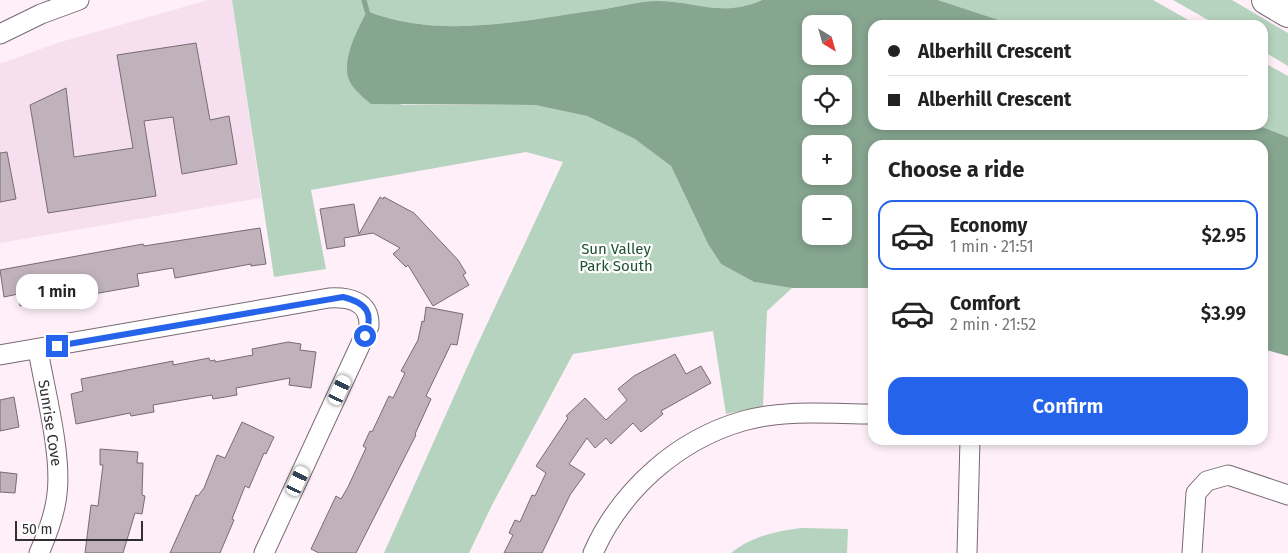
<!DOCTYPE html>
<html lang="en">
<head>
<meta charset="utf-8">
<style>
	:root { --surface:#fff; --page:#f6f6f6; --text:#222; --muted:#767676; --line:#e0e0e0; --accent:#2563eb }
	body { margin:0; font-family:"Fira Sans",sans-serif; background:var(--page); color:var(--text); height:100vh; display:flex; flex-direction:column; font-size:19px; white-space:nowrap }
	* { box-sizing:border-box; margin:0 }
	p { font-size:16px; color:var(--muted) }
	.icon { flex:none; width:28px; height:28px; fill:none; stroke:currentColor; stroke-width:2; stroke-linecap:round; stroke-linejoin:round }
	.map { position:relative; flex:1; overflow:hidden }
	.drawer { position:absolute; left:868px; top:140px; width:400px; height:305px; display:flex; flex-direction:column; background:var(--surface); border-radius:15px; box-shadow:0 2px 8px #0003 }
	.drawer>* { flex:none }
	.top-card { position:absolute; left:868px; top:20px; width:400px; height:110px; border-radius:15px; box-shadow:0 2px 8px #0003; display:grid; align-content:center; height:110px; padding:0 20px; background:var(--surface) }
	.needle { width:32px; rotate:143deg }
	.tools { position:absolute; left:802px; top:15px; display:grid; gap:10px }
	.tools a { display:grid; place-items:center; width:50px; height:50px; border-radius:10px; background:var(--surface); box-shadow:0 2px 8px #0003; font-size:25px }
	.scale { position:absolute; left:15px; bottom:12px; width:128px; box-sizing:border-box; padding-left:5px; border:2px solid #332e31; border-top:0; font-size:14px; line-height:18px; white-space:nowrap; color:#332e31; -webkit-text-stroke:4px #fff; paint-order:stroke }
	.end { position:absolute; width:22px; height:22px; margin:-11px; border:6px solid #2563eb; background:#fff; box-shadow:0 0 0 2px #fff }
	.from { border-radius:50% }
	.bubble { position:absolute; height:35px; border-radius:15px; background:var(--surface); box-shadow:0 2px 8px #0003; font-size:16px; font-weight:600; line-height:35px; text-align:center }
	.car { position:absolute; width:15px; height:30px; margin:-15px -8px; border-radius:6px; box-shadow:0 0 4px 1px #0007; background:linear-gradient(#fff 24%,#345 0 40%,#fff 0 76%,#345 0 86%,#fff 0) }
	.top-card b { display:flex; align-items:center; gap:18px; height:48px; font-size:19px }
	.top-card b+b { border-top:1px solid var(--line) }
	.top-card i { width:12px; height:12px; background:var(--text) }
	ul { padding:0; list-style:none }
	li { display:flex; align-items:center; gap:15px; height:70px; margin:0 10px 8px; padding:0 10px; border:2px solid transparent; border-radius:15px }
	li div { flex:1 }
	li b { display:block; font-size:19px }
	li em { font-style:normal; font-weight:600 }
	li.selected { border-color:var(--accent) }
	li>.icon { width:45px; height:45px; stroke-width:1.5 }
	h2 { padding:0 20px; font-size:22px; line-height:60px }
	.button { display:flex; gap:10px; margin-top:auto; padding:10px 20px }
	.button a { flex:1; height:58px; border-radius:15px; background:var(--accent); color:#fff; font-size:20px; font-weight:600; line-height:58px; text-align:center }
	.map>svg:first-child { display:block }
</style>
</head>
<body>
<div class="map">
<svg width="1288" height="553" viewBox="0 0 1288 553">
	<rect width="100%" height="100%" fill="#feeff9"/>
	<path fill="#f6e0ef" d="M 208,0 L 232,0 L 261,198 L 0,243 L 0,64 L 57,43 Z"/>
	<path fill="#b5d3be" d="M 232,0 L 762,0 C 722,18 697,1 657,1 C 640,1 622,6 605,9 C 528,19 442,41 367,11 L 401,105 L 535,105 L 587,116 L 637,140 L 671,166 L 708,244 L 721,264 L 754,282 L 792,288 L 767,311 L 763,406 L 726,414 L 713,331 L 573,354 L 492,505 L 469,553 L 384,553 L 473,354 L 563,162 L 526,152 L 311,190 L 326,269 L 274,277 Z
		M 938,0 L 1153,0 L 1197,25 L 1014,25 Z
		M 1173,0 L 1232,0 L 1288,33 L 1288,66 L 1263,51 L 1262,25 L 1217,25 Z
		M 1263,62 L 1288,76 L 1288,137 L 1257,125 L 1262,125 Z
		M 802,528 L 848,529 L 847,553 L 731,553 C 752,536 777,531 802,528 Z"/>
	<path fill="#86a690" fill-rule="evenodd" d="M 762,0 L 938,0 L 1014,25 L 872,25 L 872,125 L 1257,125 L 1288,137 L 1288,356 L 1263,349 L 1262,145 L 872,145 L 872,288 L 792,288 L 754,282 L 721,264 L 708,244 L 671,166 L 635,139 L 587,116 L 535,105 L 371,104 C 363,97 351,88 348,77 C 343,56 358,29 367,11 C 442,41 528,19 605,9 C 622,6 640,1 657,1 C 697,1 722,18 762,0 ZM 811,24 L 844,24 L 844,56 L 811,56 ZM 811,84 L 844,84 L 844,116 L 811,116 ZM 811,144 L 844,144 L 844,176 L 811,176 ZM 811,204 L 844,204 L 844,236 L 811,236 Z"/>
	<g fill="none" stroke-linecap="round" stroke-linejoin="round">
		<path stroke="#86a690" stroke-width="5" d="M 364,0 L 367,11"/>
	</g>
	<path fill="#c0b2bb" stroke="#786b73" d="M 196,43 L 210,120 L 229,116 L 237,164 L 182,174 L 173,117 L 144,121 L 156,196 L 48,213 L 30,105 L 66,88 L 74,157 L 133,148 L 117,55 Z
		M 7,152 L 16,199 L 0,202 L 0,153 Z
		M 380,197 L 383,199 L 384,197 L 414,213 L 458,260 L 466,273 L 463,275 L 469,285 L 433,306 L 408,265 L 406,267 L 393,254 L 400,248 L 373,233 L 344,238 L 345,246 L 327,249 L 320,209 L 354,204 L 359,234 Z
		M 260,228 L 266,264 L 251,266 L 251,264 L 175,278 L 173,268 L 137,274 L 139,286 L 76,297 L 76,299 L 62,301 L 61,297 L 20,306 L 18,294 L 4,297 L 0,270 L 143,244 L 144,246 Z
		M 426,307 L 463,314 L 457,345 L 451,344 L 426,396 L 431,399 L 415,434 L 416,435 L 356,553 L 319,553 L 311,549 L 336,496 L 341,499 L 348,487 L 366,448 L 363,446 L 370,431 L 372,432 L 389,396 L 393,398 L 405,373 L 401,371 L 418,340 L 422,321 L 424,322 Z
		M 288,342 L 301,344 L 300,350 L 316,352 L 311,388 L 289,385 L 290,378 L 236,388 L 237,395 L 213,399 L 212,395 L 153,405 L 154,412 L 131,416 L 130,413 L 76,424 L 71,394 L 83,391 L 81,379 L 173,361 L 173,365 L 209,358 L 210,361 L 215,360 L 215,362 L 253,355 L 252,349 Z
		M 675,354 L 686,374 L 701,366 L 711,383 L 661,411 L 663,414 L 641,432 L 633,423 L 611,444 L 606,438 L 595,448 L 587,438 L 569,464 L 585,474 L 570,495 L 542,553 L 504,553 L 513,535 L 509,533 L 515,520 L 520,522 L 532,495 L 535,496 L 546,473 L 536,466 L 568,418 L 566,416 L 585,398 L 606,420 L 627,400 L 618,389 L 634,376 Z
		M 14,397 L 19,427 L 0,431 L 0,400 Z
		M 242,422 L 274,437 L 266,454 L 264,453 L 249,488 L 245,486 L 232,519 L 234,520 L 220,553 L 170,553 L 196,495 L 198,496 L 204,488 L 217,455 L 225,458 Z
		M 100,449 L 138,452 L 137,463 L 143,463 L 142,495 L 145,496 L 142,514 L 135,513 L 123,553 L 85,553 L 91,505 L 98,506 L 103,465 L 100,465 Z
		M 0,472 L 17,474 L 15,493 L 0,492 Z"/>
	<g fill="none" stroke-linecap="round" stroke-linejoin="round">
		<g stroke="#776a72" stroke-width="21">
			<path id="street" d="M 0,34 L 41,14 L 79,0
				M 38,350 C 45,391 62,454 57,494 C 55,514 47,535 39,553
				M 0,355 L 329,298 C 349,297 370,301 369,326 L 264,553
				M 593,553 C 621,490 677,440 743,421 C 783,409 831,414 872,414
				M 967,553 L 970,440
				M 1192,553 L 1196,493 L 1207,481 L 1228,475 L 1288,495"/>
		</g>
		<g stroke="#776a72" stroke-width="30">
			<path id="primary" d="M 1266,0 L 1288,13"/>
		</g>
		<use href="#street" stroke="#fff" stroke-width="19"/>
		<use href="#primary" stroke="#fff" stroke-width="28"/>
	</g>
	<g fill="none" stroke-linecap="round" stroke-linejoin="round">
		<path stroke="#2563eb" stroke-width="6" d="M 57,346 L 343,297 C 367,303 374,313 365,336"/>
	</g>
	<g text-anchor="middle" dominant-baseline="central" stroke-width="4.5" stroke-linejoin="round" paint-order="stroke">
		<g font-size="15" fill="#1d5132" stroke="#fff">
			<text x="616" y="249">Sun Valley<tspan x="616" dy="17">Park South</tspan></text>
		</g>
		<g font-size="15" fill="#332e31" stroke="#fff">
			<text transform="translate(50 423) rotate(81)">Sunrise Cove</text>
		</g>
	</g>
</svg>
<div class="tools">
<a><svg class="needle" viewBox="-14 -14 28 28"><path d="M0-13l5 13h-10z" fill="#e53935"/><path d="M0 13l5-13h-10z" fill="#767676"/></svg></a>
<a><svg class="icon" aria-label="locate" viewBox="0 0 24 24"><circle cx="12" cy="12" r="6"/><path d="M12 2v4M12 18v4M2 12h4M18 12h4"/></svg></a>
<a>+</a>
<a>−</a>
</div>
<div class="scale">50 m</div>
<i class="end from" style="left:365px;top:336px"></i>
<i class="end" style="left:57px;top:346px"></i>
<div class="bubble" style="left:16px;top:274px;width:82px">1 min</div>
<i class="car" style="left:340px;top:390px;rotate:25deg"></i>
<i class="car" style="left:298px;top:481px;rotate:25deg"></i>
<div class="top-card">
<b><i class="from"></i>Alberhill Crescent</b>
<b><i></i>Alberhill Crescent</b>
</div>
<section class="drawer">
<h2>Choose a ride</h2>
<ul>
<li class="selected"><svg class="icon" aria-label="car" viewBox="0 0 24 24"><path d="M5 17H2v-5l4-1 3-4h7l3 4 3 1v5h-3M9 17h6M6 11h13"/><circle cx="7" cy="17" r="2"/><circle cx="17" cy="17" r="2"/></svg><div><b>Economy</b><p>1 min · 21:51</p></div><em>$2.95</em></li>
<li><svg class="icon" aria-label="car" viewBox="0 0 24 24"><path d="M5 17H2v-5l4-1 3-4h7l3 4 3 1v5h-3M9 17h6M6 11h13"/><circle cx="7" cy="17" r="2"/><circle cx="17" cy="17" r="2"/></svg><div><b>Comfort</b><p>2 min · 21:52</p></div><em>$3.99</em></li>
</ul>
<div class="button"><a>Confirm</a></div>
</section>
</div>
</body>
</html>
